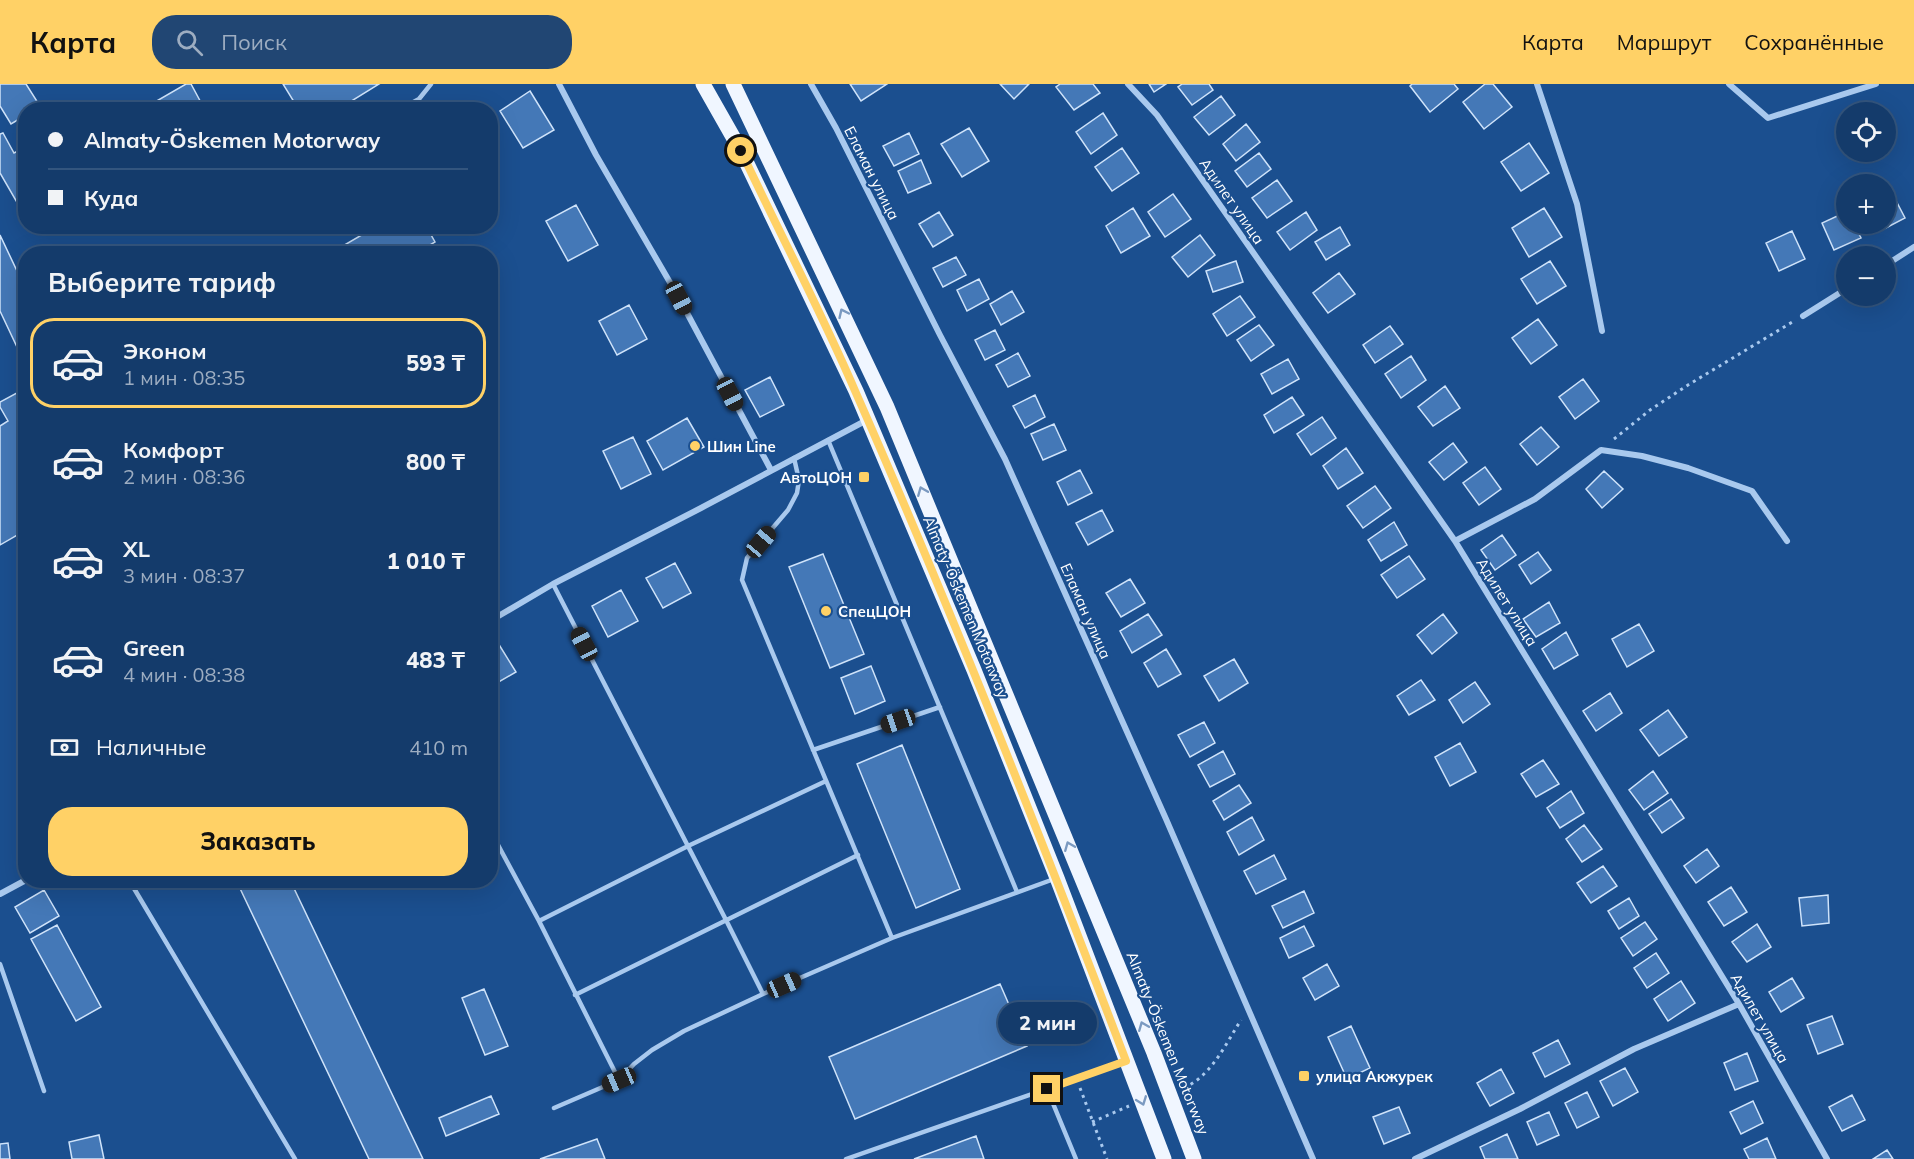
<!DOCTYPE html>
<html lang="ru">
<head>
<meta charset="utf-8">
<style>
	:root { --surface:#143b6b; --page:#214673; --text:#f1f3f6; --muted:#9dadc1; --line:#33557e; --accent:#ffd166 }
	body { margin:0; font-family:Mulish,sans-serif; background:var(--page); color:var(--text); height:100vh; display:flex; flex-direction:column; font-size:22px; white-space:nowrap }
	* { box-sizing:border-box; margin:0 }
	p { font-size:20px; color:var(--muted) }
	.icon { flex:none; width:33px; height:33px; fill:none; stroke:currentColor; stroke-width:2; stroke-linecap:round; stroke-linejoin:round }
	.map { position:relative; flex:1; overflow:hidden }
	.side { position:absolute; left:18px; top:162px; width:480px; height:642px; display:flex; flex-direction:column; background:var(--surface); border-radius:24px; box-shadow:0 6px 24px #0002,0 0 0 2px var(--line) }
	.side>* { flex:none }
	.banner { position:absolute; left:18px; top:18px; width:480px; height:132px; border-radius:24px; box-shadow:0 6px 24px #0002,0 0 0 2px var(--line); display:grid; align-content:center; height:132px; padding:0 30px; background:var(--surface) }
	.tools { position:absolute; left:1836px; top:18px; display:grid; gap:12px }
	.tools a { display:grid; place-items:center; width:60px; height:60px; border-radius:50%; background:var(--surface); box-shadow:0 6px 24px #0002,0 0 0 2px var(--line); font-size:30px }
	.end { position:absolute; width:27px; height:27px; margin:-14px; border:8px solid #ffd166; background:#111; box-shadow:0 0 0 3px #111 }
	.from { border-radius:50% }
	.bubble { position:absolute; height:42px; border-radius:21px; background:var(--surface); box-shadow:0 6px 24px #0002,0 0 0 2px var(--line); font-size:20px; font-weight:800; line-height:42px; text-align:center }
	.car { position:absolute; width:18px; height:36px; margin:-18px -9px; border-radius:8px; box-shadow:0 0 4px 2px #0007; background:linear-gradient(#222 24%,#8ab4d8 0 40%,#222 0 76%,#8ab4d8 0 86%,#222 0) }
	.banner b { display:flex; align-items:center; gap:21px; height:57px; font-size:22px }
	.banner b+b { border-top:2px solid var(--line) }
	.banner i { width:15px; height:15px; background:var(--text) }
	ul { padding:0; list-style:none }
	li { display:flex; align-items:center; gap:18px; height:90px; margin:0 12px 9px; padding:0 18px; border:3px solid transparent; border-radius:24px }
	li div { flex:1 }
	li b { display:block; font-size:22px }
	li em { font-style:normal; font-weight:800 }
	li.active { border-color:var(--accent) }
	li>.icon { width:54px; height:54px; stroke-width:1.5 }
	h2 { padding:0 30px; font-size:27px; line-height:72px }
	.pay { display:flex; align-items:center; gap:15px; height:66px; padding:0 30px; font-size:22px }
	.pay p { margin-inline-start:auto }
	.cta { display:flex; gap:12px; margin-top:auto; padding:12px 30px }
	.cta a { flex:1; height:69px; border-radius:24px; background:var(--accent); color:#111; font-size:24px; font-weight:800; line-height:69px; text-align:center }
	header { display:flex; align-items:center; gap:36px; box-sizing:border-box; height:84px; padding:0 30px; background:var(--accent); color:#111 }
	header strong { font-size:28px }
	nav { display:flex; gap:33px; margin-inline-start:auto; font-size:21px }
	.search { width:420px; height:54px; background:var(--page); display:flex; align-items:center; gap:15px; box-sizing:border-box; padding:0 21px; border-radius:24px; color:var(--muted); font-size:22px }
	.map>svg:first-child { display:block }
</style>
</head>
<body>
<header>
<strong>Карта</strong>
<div class="search"><svg class="icon" aria-label="search" viewBox="0 0 24 24"><circle cx="10" cy="10" r="6"/><path d="M15 15l6 6"/></svg>Поиск</div>
<nav><a>Карта</a><a>Маршрут</a><a>Сохранённые</a></nav>
</header>
<div class="map">
<svg width="1914" height="1075" viewBox="0 0 1914 1075">
	<rect width="100%" height="100%" fill="#1b4f8f"/>
	<path fill="#4478b7" stroke="#cfe3fa" stroke-width="1.5" d="M 0,0 L 26,0 L 40,22 L 35,26 L 26,26 L 26,31 L 11,40 L 0,22 Z
		M 186,0 L 191,0 L 205,26 L 141,26 Z
		M 283,0 L 379,0 L 337,26 L 299,26 Z
		M 850,0 L 887,0 L 861,17 Z
		M 1000,0 L 1029,0 L 1014,15 Z
		M 1060,0 L 1093,0 L 1100,9 L 1074,26 L 1056,3 Z
		M 1149,0 L 1166,0 L 1154,8 Z
		M 1182,0 L 1209,0 L 1213,6 L 1192,21 L 1178,3 Z
		M 1412,0 L 1454,0 L 1458,5 L 1430,28 L 1410,2 Z
		M 1485,0 L 1493,0 L 1512,23 L 1484,45 L 1463,18 Z
		M 530,7 L 554,46 L 523,64 L 500,27 Z
		M 1221,12 L 1235,31 L 1209,51 L 1194,33 Z
		M 1103,29 L 1117,51 L 1091,70 L 1076,48 Z
		M 1246,40 L 1260,58 L 1236,77 L 1223,60 Z
		M 969,44 L 989,77 L 962,93 L 941,60 Z
		M 3,49 L 14,69 L 26,63 L 26,134 L 0,89 L 0,50 Z
		M 909,49 L 919,70 L 894,82 L 883,62 Z
		M 1529,59 L 1549,89 L 1521,107 L 1501,78 Z
		M 1122,64 L 1139,89 L 1112,107 L 1095,83 Z
		M 1259,69 L 1271,85 L 1247,103 L 1235,87 Z
		M 921,76 L 931,99 L 908,109 L 898,87 Z
		M 1277,96 L 1292,117 L 1267,134 L 1252,114 Z
		M 1892,109 L 1905,134 L 1882,146 L 1878,140 L 1886,140 L 1886,112 Z
		M 1173,110 L 1191,135 L 1165,153 L 1148,128 Z
		M 576,121 L 598,161 L 568,177 L 546,137 Z
		M 1133,124 L 1150,152 L 1121,169 L 1106,142 Z
		M 1544,124 L 1562,153 L 1529,173 L 1512,144 Z
		M 939,128 L 953,151 L 933,163 L 919,140 Z
		M 1306,128 L 1317,146 L 1290,166 L 1277,148 Z
		M 1846,128 L 1846,140 L 1854,140 L 1861,154 L 1834,166 L 1822,139 Z
		M 377,142 L 426,142 L 435,158 L 415,170 L 329,170 Z
		M 1340,143 L 1350,161 L 1326,176 L 1315,158 Z
		M 1792,147 L 1805,175 L 1779,187 L 1766,159 Z
		M 0,151 L 26,206 L 26,259 L 17,263 L 0,227 Z
		M 1200,151 L 1215,171 L 1188,193 L 1172,173 Z
		M 956,173 L 966,191 L 943,203 L 933,184 Z
		M 1236,177 L 1243,198 L 1213,208 L 1206,187 Z
		M 1550,177 L 1566,202 L 1537,220 L 1521,195 Z
		M 1339,189 L 1355,210 L 1328,229 L 1313,209 Z
		M 979,195 L 989,215 L 967,227 L 957,206 Z
		M 1012,207 L 1024,228 L 1001,241 L 990,220 Z
		M 1240,212 L 1255,233 L 1227,252 L 1213,230 Z
		M 629,221 L 647,255 L 617,271 L 599,237 Z
		M 1538,235 L 1557,261 L 1531,280 L 1512,254 Z
		M 1259,241 L 1274,261 L 1251,277 L 1237,256 Z
		M 1390,242 L 1403,260 L 1375,279 L 1363,261 Z
		M 995,246 L 1005,266 L 985,276 L 975,256 Z
		M 1018,269 L 1030,292 L 1008,303 L 996,281 Z
		M 1411,272 L 1426,296 L 1401,314 L 1385,290 Z
		M 1288,275 L 1299,295 L 1272,310 L 1261,290 Z
		M 770,293 L 784,321 L 760,333 L 745,306 Z
		M 1583,295 L 1599,317 L 1575,335 L 1559,313 Z
		M 1445,302 L 1460,324 L 1433,342 L 1418,323 Z
		M 26,304 L 26,372 L 24,373 L 26,376 L 26,446 L 0,461 L 0,342 L 8,337 L 0,323 L 0,318 Z
		M 1035,311 L 1045,333 L 1025,344 L 1013,322 Z
		M 1292,313 L 1304,331 L 1274,349 L 1264,331 Z
		M 1322,333 L 1336,354 L 1311,371 L 1297,350 Z
		M 687,334 L 704,363 L 663,386 L 647,357 Z
		M 1054,340 L 1066,366 L 1043,376 L 1031,350 Z
		M 1541,343 L 1559,363 L 1537,381 L 1520,360 Z
		M 633,353 L 651,390 L 621,405 L 603,367 Z
		M 1453,359 L 1467,378 L 1444,396 L 1429,378 Z
		M 1346,364 L 1363,389 L 1338,405 L 1323,382 Z
		M 1485,383 L 1501,405 L 1479,421 L 1463,399 Z
		M 1080,386 L 1092,409 L 1068,421 L 1057,398 Z
		M 1604,387 L 1623,405 L 1602,424 L 1586,405 Z
		M 1375,402 L 1391,424 L 1363,444 L 1347,422 Z
		M 1102,426 L 1113,447 L 1088,461 L 1076,439 Z
		M 1394,438 L 1407,461 L 1381,477 L 1368,456 Z
		M 1502,451 L 1516,471 L 1495,486 L 1481,466 Z
		M 1538,468 L 1551,486 L 1531,500 L 1519,481 Z
		M 823,470 L 864,570 L 830,584 L 789,483 Z
		M 1409,472 L 1425,495 L 1397,514 L 1381,491 Z
		M 675,479 L 691,509 L 663,524 L 646,494 Z
		M 1130,495 L 1145,519 L 1121,533 L 1106,509 Z
		M 621,506 L 638,537 L 608,553 L 592,522 Z
		M 1549,518 L 1560,539 L 1536,553 L 1523,535 Z
		M 1148,530 L 1162,551 L 1132,569 L 1120,547 Z
		M 1443,530 L 1457,549 L 1432,570 L 1417,551 Z
		M 1639,540 L 1654,567 L 1627,583 L 1612,555 Z
		M 1566,548 L 1578,571 L 1554,585 L 1542,565 Z
		M 498,559 L 516,588 L 490,603 L 490,564 Z
		M 1166,565 L 1181,590 L 1158,603 L 1144,579 Z
		M 1234,575 L 1248,599 L 1219,617 L 1204,592 Z
		M 871,582 L 885,617 L 855,630 L 841,594 Z
		M 1421,596 L 1435,616 L 1409,631 L 1397,612 Z
		M 1475,598 L 1490,620 L 1463,639 L 1449,616 Z
		M 1610,609 L 1622,629 L 1596,647 L 1583,627 Z
		M 1668,626 L 1687,653 L 1659,672 L 1640,646 Z
		M 1204,638 L 1215,659 L 1190,673 L 1178,651 Z
		M 1460,659 L 1476,688 L 1450,702 L 1435,673 Z
		M 902,661 L 960,805 L 916,824 L 857,680 Z
		M 1223,667 L 1235,690 L 1210,703 L 1198,681 Z
		M 1543,676 L 1559,700 L 1536,713 L 1521,690 Z
		M 1653,687 L 1668,709 L 1644,726 L 1629,706 Z
		M 1239,701 L 1251,719 L 1224,736 L 1213,717 Z
		M 1571,707 L 1584,729 L 1560,744 L 1547,724 Z
		M 1671,715 L 1684,734 L 1662,749 L 1649,730 Z
		M 1252,733 L 1264,756 L 1239,771 L 1227,748 Z
		M 1584,741 L 1602,765 L 1582,778 L 1566,755 Z
		M 1707,765 L 1719,782 L 1696,799 L 1684,782 Z
		M 1274,771 L 1286,795 L 1256,810 L 1244,787 Z
		M 1603,782 L 1617,802 L 1591,819 L 1577,799 Z
		M 236,796 L 290,796 L 423,1075 L 369,1075 Z
		M 1731,803 L 1747,828 L 1724,842 L 1708,818 Z
		M 44,806 L 59,832 L 30,849 L 15,823 Z
		M 1304,807 L 1314,829 L 1283,844 L 1272,822 Z
		M 1828,811 L 1829,839 L 1802,842 L 1799,814 Z
		M 1629,814 L 1639,832 L 1619,845 L 1608,827 Z
		M 1645,838 L 1657,855 L 1633,872 L 1621,854 Z
		M 1757,840 L 1771,863 L 1747,878 L 1732,858 Z
		M 57,841 L 101,923 L 76,937 L 31,855 Z
		M 1304,842 L 1314,862 L 1289,874 L 1280,854 Z
		M 1656,869 L 1669,889 L 1647,904 L 1634,884 Z
		M 1327,880 L 1339,902 L 1315,916 L 1303,894 Z
		M 1792,894 L 1804,914 L 1781,928 L 1769,908 Z
		M 1681,897 L 1695,919 L 1668,937 L 1654,915 Z
		M 1000,900 L 1027,962 L 855,1035 L 829,973 Z
		M 484,905 L 508,962 L 485,971 L 462,914 Z
		M 1832,932 L 1843,960 L 1818,970 L 1807,941 Z
		M 1351,942 L 1370,984 L 1347,995 L 1328,953 Z
		M 1558,956 L 1570,980 L 1545,993 L 1533,969 Z
		M 1747,969 L 1758,997 L 1735,1006 L 1724,979 Z
		M 1625,984 L 1638,1008 L 1613,1022 L 1600,997 Z
		M 1501,985 L 1514,1009 L 1490,1022 L 1477,999 Z
		M 1587,1008 L 1599,1033 L 1577,1044 L 1565,1019 Z
		M 1852,1011 L 1865,1036 L 1842,1047 L 1829,1023 Z
		M 491,1012 L 499,1030 L 446,1052 L 439,1034 Z
		M 1753,1017 L 1763,1039 L 1741,1050 L 1730,1028 Z
		M 1399,1023 L 1410,1049 L 1384,1060 L 1373,1033 Z
		M 1549,1028 L 1559,1051 L 1537,1061 L 1527,1038 Z
		M 1507,1050 L 1518,1075 L 1485,1075 L 1480,1063 Z
		M 99,1051 L 104,1075 L 72,1075 L 69,1058 Z
		M 976,1052 L 984,1075 L 914,1075 Z
		M 1767,1054 L 1776,1075 L 1749,1075 L 1744,1065 Z
		M 597,1055 L 605,1075 L 540,1075 Z
		M 8,1059 L 10,1075 L 0,1075 L 0,1060 Z
		M 1887,1066 L 1893,1075 L 1873,1075 Z"/>
	<g fill="none" stroke-linecap="round" stroke-linejoin="round">
		<path stroke="#a9c9ee" stroke-width="3" stroke-dasharray="3 4.5" stroke-linecap="butt" d="M 1614,355 L 1650,326 L 1688,301 L 1794,237
			M 1080,1004 L 1107,1075
			M 1184,1004 C 1212,991 1225,961 1241,936
			M 1092,1038 L 1129,1022"/>
		<path stroke="#a9c9ee" stroke-width="4.5" d="M 399,26 L 419,15 L 431,0
			M 138,142 L 140,144 L 180,142
			M 828,356 L 1017,808
			M 794,374 L 799,396 L 797,409 L 788,426 L 747,474 L 742,496 L 892,854
			M 553,500 L 726,836 L 763,910
			M 813,666 L 940,623
			M 490,746 L 539,837 L 619,996
			M 129,796 L 295,1075
			M 539,837 L 688,762 L 826,697
			M 0,880 L 44,1007
			M 575,911 L 858,771
			M 1047,1005 L 1076,1075
			M 554,1024 L 619,996 L 634,980 L 652,966 L 684,947 L 763,910 L 892,854 L 1054,795
			M 846,1075 L 1124,978"/>
		<path stroke="#a9c9ee" stroke-width="6" d="M 559,0 L 596,71 L 679,214 L 771,386
			M 811,0 L 836,44 L 940,251 L 1005,375 L 1166,735 L 1313,1075
			M 1128,0 L 1157,31 L 1455,457 L 1739,920 L 1827,1075
			M 1537,0 L 1577,120 L 1602,247
			M 1729,0 L 1768,34 L 1876,0
			M 1886,181 L 1914,163
			M 1803,232 L 1846,205
			M 1455,457 L 1535,415 L 1601,366 L 1642,372 L 1688,384 L 1752,407 L 1787,457
			M 490,537 L 553,500 L 701,424 L 867,336
			M 0,810 L 26,796
			M 1415,1075 L 1520,1025 L 1634,965 L 1739,920"/>
		<path stroke="#f0f6ff" stroke-width="15" d="M 703,0 L 741,67 L 856,307 L 974,586 L 1057,794 L 1164,1075
			M 733,0 L 887,323 L 1154,969 L 1194,1075"/>
	</g>
	<defs><path id="oneway-chevron" d="M-2-3.5L2.5 0L-2 3.5" fill="none" stroke-width="1.6" stroke-linecap="round" stroke-linejoin="round" transform="scale(1.5)"/></defs>
	<g stroke="#7b9ac1">
		<use href="#oneway-chevron" transform="translate(843 229) rotate(-115)"/>
		<use href="#oneway-chevron" transform="translate(922 407) rotate(-112)"/>
		<use href="#oneway-chevron" transform="translate(1069 762) rotate(-112)"/>
		<use href="#oneway-chevron" transform="translate(1143 942) rotate(-112)"/>
		<use href="#oneway-chevron" transform="translate(1142 1017) rotate(69)"/>
	</g>
	<g fill="none" stroke-linecap="round" stroke-linejoin="round">
		<path stroke="#ffd166" stroke-width="8" d="M 741,67 C 779,148 821,227 856,309 C 953,529 1041,753 1126,977 L 1047,1005"/>
	</g>
	<g fill="#ffd166" stroke="#1b4f8f" stroke-width="2">
		<circle cx="695" cy="362" r="6"/>
		<rect x="858" y="387" width="12" height="12" rx="3"/>
		<circle cx="826" cy="527" r="6"/>
		<rect x="1298" y="986" width="12" height="12" rx="3"/>
	</g>
	<g text-anchor="middle" dominant-baseline="central" stroke-width="4.5" stroke-linejoin="round" paint-order="stroke">
		<g font-size="15" fill="#fff" stroke="#1b4f8f">
			<text transform="translate(872 89) rotate(63)">Еламан улица</text>
			<text transform="translate(1232 117) rotate(55)">Адилет улица</text>
			<text transform="translate(1507 518) rotate(58)">Адилет улица</text>
			<text transform="translate(966 523) rotate(67)">Almaty-Öskemen Motorway</text>
			<text transform="translate(1086 527) rotate(66)">Еламан улица</text>
			<text transform="translate(1760 934) rotate(60)">Адилет улица</text>
			<text transform="translate(1168 959) rotate(68)">Almaty-Öskemen Motorway</text>
		</g>
		<g font-size="15" font-weight="bold" fill="#fff" stroke="#1b4f8f" text-anchor="start">
			<text x="707" y="362">Шин Line</text>
			<text x="852" y="393" text-anchor="end">АвтоЦОН</text>
			<text x="838" y="527">СпецЦОН</text>
			<text x="1316" y="992">улица Акжурек</text>
		</g>
	</g>
</svg>
<div class="tools">
<a><svg class="icon" aria-label="locate" viewBox="0 0 24 24"><circle cx="12" cy="12" r="6"/><path d="M12 2v4M12 18v4M2 12h4M18 12h4"/></svg></a>
<a>+</a>
<a>−</a>
</div>
<i class="end from" style="left:741px;top:67px"></i>
<i class="end" style="left:1047px;top:1005px"></i>
<div class="bubble" style="left:998px;top:918px;width:99px">2 мин</div>
<i class="car" style="left:679px;top:214px;rotate:152deg"></i>
<i class="car" style="left:730px;top:310px;rotate:152deg"></i>
<i class="car" style="left:761px;top:458px;rotate:40deg"></i>
<i class="car" style="left:584px;top:560px;rotate:332deg"></i>
<i class="car" style="left:898px;top:637px;rotate:251deg"></i>
<i class="car" style="left:784px;top:901px;rotate:66deg"></i>
<i class="car" style="left:619px;top:996px;rotate:247deg"></i>
<div class="banner">
<b><i class="from"></i>Almaty-Öskemen Motorway</b>
<b><i></i>Куда</b>
</div>
<section class="side">
<h2>Выберите тариф</h2>
<ul>
<li class="active"><svg class="icon" aria-label="car" viewBox="0 0 24 24"><path d="M5 17H2v-5l4-1 3-4h7l3 4 3 1v5h-3M9 17h6M6 11h13"/><circle cx="7" cy="17" r="2"/><circle cx="17" cy="17" r="2"/></svg><div><b>Эконом</b><p>1 мин · 08:35</p></div><em>593 ₸</em></li>
<li><svg class="icon" aria-label="car" viewBox="0 0 24 24"><path d="M5 17H2v-5l4-1 3-4h7l3 4 3 1v5h-3M9 17h6M6 11h13"/><circle cx="7" cy="17" r="2"/><circle cx="17" cy="17" r="2"/></svg><div><b>Комфорт</b><p>2 мин · 08:36</p></div><em>800 ₸</em></li>
<li><svg class="icon" aria-label="car" viewBox="0 0 24 24"><path d="M5 17H2v-5l4-1 3-4h7l3 4 3 1v5h-3M9 17h6M6 11h13"/><circle cx="7" cy="17" r="2"/><circle cx="17" cy="17" r="2"/></svg><div><b>XL</b><p>3 мин · 08:37</p></div><em>1 010 ₸</em></li>
<li><svg class="icon" aria-label="car" viewBox="0 0 24 24"><path d="M5 17H2v-5l4-1 3-4h7l3 4 3 1v5h-3M9 17h6M6 11h13"/><circle cx="7" cy="17" r="2"/><circle cx="17" cy="17" r="2"/></svg><div><b>Green</b><p>4 мин · 08:38</p></div><em>483 ₸</em></li>
</ul>
<div class="pay"><svg class="icon" aria-label="cash" viewBox="0 0 24 24"><path d="M3 7h18v10H3z"/><circle cx="12" cy="12" r="2"/></svg>Наличные<p>410 m</p></div>
<div class="cta"><a>Заказать</a></div>
</section>
</div>
</body>
</html>
